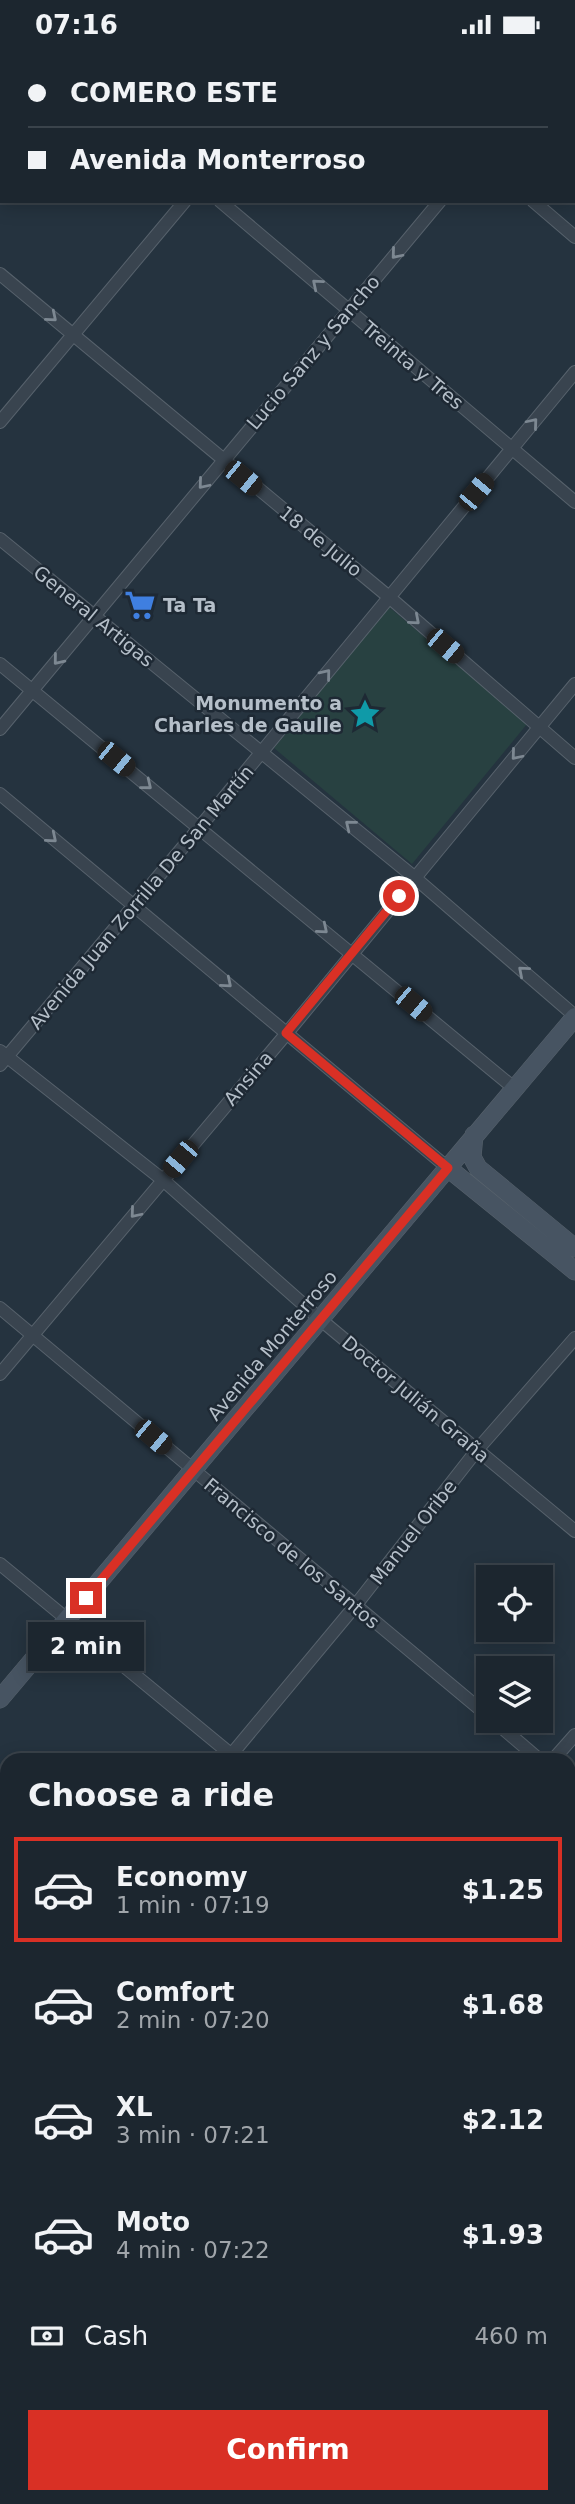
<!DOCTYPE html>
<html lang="en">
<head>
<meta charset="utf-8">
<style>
	:root { --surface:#1c262f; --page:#29323b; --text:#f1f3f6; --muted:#a0a5aa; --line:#3a434b; --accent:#d93025 }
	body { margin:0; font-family:"DejaVu Sans",sans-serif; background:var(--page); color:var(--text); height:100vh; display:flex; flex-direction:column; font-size:26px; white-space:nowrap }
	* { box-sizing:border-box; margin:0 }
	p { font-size:23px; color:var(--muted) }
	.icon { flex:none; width:38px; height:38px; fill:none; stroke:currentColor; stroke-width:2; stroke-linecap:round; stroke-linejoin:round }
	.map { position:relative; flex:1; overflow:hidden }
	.details { position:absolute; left:0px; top:1704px; width:576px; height:751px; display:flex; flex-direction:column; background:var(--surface); border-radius:21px 21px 0 0; box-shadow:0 4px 18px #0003,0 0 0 2px var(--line) }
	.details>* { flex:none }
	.top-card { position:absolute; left:0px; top:0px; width:576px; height:154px; box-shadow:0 4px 18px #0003,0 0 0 2px var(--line); display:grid; align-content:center; height:154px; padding:0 28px; background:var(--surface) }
	.tools { position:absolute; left:476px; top:1516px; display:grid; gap:14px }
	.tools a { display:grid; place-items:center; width:77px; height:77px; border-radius:0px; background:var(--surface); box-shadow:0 4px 18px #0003,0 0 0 2px var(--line); font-size:35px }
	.end { position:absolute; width:32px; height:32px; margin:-16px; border:9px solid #d93025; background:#fff; box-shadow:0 0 0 4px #fff }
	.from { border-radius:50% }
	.bubble { position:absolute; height:49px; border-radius:0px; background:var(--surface); box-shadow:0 4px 18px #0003,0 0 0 2px var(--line); font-size:23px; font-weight:800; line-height:49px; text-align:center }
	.car { position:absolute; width:21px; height:42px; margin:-21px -10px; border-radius:9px; box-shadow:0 0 5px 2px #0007; background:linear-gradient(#222 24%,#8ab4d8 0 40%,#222 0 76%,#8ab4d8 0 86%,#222 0) }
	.top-card b { display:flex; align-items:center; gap:24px; height:66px; font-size:26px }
	.top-card b+b { border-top:2px solid var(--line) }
	.top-card i { width:18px; height:18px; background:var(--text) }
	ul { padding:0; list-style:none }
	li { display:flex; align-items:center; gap:21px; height:105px; margin:0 14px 10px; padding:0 14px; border:4px solid transparent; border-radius:0px }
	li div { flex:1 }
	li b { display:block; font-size:26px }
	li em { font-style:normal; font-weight:800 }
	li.selected { border-color:var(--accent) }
	li>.icon { width:63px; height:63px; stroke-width:1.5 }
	h2 { padding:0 28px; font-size:32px; line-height:84px }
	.pay { display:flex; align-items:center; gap:18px; height:77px; padding:0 28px; font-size:26px }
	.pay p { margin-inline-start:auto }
	.primary-button { display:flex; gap:14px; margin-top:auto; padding:14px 28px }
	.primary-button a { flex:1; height:80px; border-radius:0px; background:var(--accent); color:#fff; font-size:28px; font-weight:800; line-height:80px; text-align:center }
	.status { display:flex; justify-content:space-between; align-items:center; height:49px; padding:0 35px; background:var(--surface); direction:ltr }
	.status svg { height:19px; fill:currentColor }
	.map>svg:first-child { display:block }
</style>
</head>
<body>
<div class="status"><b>07:16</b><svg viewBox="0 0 49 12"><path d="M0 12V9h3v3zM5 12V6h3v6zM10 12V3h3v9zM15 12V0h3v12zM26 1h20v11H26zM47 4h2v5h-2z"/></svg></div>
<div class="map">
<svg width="575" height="2455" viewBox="0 0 575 2455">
	<rect width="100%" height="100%" fill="#25333f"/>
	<path fill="#284141" d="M 389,558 L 527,675 L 412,815 L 274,699 Z
		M 569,2431 L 575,2437 L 575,2455 L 368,2455 L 362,2448 L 569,2448 Z"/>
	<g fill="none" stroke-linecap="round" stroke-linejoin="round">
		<g stroke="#57626c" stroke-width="14">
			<path id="street" d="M 39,0 L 41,2
				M 350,0 L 352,2
				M 51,2 L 52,0
				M 312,2 L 314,0
				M 565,2 L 567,0
				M 0,62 L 2,60
				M 220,152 L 575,453
				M 533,152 L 575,188
				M 0,225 L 389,548 L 575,709
				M 0,373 L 185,152
				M 0,490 L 414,828 L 575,967
				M 0,615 L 514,1039
				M 0,680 L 440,152
				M 0,745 L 448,1119
				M 0,1002 L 163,1131 L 321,1271 L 575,1482
				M 0,1016 L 199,779 L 575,323
				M 0,1259 L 488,1667
				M 0,1325 L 287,984 L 575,635
				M 0,1515 L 239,1712
				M 493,1671 L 541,1712
				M 226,1712 L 355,1557 L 477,1401 L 575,1289
				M 552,1712 L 575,1686
				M 569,1735 L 575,1740
				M 569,1918 L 575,1911
				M 0,1985 L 7,1977
				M 0,2111 L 7,2117
				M 4,2285 L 7,2282
				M 148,2455 L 159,2448
				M 306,2455 L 317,2448"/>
		</g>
		<g stroke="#57626c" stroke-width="19">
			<path id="secondary" d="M 474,1086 L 472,1108 L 478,1119 L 575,1199
				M 448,1119 L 575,1222
				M 0,1650 L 575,968
				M 0,1798 L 7,1805
				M 569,2406 L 575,2412
				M 346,2448 L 351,2455"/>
		</g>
		<use href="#street" stroke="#39444f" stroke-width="12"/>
		<use href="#secondary" stroke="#475462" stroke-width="18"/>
	</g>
	<defs><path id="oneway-chevron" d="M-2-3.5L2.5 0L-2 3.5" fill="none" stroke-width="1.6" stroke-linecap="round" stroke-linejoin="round" transform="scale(1.75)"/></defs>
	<g stroke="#7d8892">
		<use href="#oneway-chevron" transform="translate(396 205) rotate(130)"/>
		<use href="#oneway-chevron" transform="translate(317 235) rotate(-140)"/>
		<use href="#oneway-chevron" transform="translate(52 268) rotate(40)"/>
		<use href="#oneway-chevron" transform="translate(533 374) rotate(-50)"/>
		<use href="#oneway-chevron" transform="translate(203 435) rotate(130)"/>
		<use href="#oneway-chevron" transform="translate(415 571) rotate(41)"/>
		<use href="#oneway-chevron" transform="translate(58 611) rotate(129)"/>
		<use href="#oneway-chevron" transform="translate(326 625) rotate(-51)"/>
		<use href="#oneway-chevron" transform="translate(516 706) rotate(130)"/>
		<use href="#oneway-chevron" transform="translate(147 736) rotate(39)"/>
		<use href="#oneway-chevron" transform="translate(350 776) rotate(-141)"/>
		<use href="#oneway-chevron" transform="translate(52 789) rotate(40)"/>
		<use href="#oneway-chevron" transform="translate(323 880) rotate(40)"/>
		<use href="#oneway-chevron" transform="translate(523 922) rotate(-139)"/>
		<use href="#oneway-chevron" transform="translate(227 934) rotate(40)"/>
		<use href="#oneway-chevron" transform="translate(135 1164) rotate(130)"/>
	</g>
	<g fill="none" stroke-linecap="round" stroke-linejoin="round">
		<path stroke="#d93025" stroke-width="9" d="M 86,1549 L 448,1119 L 286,984 L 399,847"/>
	</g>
	<defs>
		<g id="supermarket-bare" transform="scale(2.415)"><path d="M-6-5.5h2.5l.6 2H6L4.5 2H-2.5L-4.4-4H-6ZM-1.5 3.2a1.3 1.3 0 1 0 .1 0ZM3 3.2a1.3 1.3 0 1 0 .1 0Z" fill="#3f7fe0" stroke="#1e2934" stroke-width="2.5" paint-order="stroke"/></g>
		<g id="sight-bare" transform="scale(2.415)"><path d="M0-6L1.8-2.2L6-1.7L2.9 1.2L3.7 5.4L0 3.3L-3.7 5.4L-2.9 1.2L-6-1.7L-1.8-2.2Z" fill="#0f9aa8" stroke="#1e2934" stroke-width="2.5" paint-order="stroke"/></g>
	</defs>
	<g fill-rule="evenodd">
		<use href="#supermarket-bare" x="140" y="556"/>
		<use href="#sight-bare" x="365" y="665"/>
	</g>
	<g text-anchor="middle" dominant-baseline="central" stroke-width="5" stroke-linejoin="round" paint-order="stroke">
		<g font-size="19" fill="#b5bfc9" stroke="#1e2934">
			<text transform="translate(313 303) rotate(-50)">Lucio Sanz y Sancho</text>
			<text transform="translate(413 316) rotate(40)">Treinta y Tres</text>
			<text transform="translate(321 492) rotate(39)">18 de Julio</text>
			<text transform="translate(94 567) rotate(39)">General Artigas</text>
			<text transform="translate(141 848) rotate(-50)">Avenida Juan Zorrilla De San Martín</text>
			<text transform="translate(248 1029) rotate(-50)">Ansina</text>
			<text transform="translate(272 1296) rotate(-50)">Avenida Monterroso</text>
			<text transform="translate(416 1350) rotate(40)">Doctor Julián Graña</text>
			<text transform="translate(413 1483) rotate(-52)">Manuel Oribe</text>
			<text transform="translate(292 1504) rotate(40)">Francisco de los Santos</text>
		</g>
		<g font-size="19" font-weight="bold" fill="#b5bfc9" stroke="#1e2934" text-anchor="start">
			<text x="163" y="556">Ta Ta</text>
			<text x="342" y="654" text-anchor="end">Monumento a<tspan x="342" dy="22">Charles de Gaulle</tspan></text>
		</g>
	</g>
</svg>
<div class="tools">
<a><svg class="icon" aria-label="locate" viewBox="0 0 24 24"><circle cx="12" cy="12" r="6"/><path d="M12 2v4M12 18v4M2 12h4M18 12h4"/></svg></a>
<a><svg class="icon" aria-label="layers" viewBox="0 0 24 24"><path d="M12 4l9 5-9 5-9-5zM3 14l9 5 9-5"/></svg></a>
</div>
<i class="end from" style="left:399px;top:847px"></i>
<i class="end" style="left:86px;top:1549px"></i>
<div class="bubble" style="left:28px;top:1573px;width:116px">2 min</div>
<i class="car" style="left:243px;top:429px;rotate:129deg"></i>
<i class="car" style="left:476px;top:443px;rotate:40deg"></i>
<i class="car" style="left:445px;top:597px;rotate:130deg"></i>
<i class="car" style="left:116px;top:710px;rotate:129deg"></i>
<i class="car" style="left:413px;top:955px;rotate:130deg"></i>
<i class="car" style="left:180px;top:1110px;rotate:220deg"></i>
<i class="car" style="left:153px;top:1388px;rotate:130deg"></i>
<div class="top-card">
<b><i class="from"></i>COMERO ESTE</b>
<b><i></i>Avenida Monterroso</b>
</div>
<section class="details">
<h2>Choose a ride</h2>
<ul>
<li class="selected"><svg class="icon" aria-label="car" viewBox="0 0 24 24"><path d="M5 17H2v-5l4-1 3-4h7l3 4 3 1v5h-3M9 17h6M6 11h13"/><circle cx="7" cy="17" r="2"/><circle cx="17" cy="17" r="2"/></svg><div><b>Economy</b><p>1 min · 07:19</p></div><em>$1.25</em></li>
<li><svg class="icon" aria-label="car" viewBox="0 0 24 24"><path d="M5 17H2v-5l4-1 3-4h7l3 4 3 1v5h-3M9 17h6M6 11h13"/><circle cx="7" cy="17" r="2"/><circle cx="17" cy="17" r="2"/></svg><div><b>Comfort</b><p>2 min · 07:20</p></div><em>$1.68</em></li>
<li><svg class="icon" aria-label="car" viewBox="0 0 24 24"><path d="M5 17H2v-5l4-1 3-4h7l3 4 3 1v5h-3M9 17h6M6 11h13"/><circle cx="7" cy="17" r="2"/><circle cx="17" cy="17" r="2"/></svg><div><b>XL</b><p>3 min · 07:21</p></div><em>$2.12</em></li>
<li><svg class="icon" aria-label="car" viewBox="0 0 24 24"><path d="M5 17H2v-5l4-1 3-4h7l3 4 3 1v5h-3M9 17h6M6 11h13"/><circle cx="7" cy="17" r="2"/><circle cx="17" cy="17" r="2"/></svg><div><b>Moto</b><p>4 min · 07:22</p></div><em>$1.93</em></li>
</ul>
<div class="pay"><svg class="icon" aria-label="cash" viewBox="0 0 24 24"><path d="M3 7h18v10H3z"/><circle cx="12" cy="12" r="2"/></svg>Cash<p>460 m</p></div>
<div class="primary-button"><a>Confirm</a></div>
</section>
</div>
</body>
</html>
